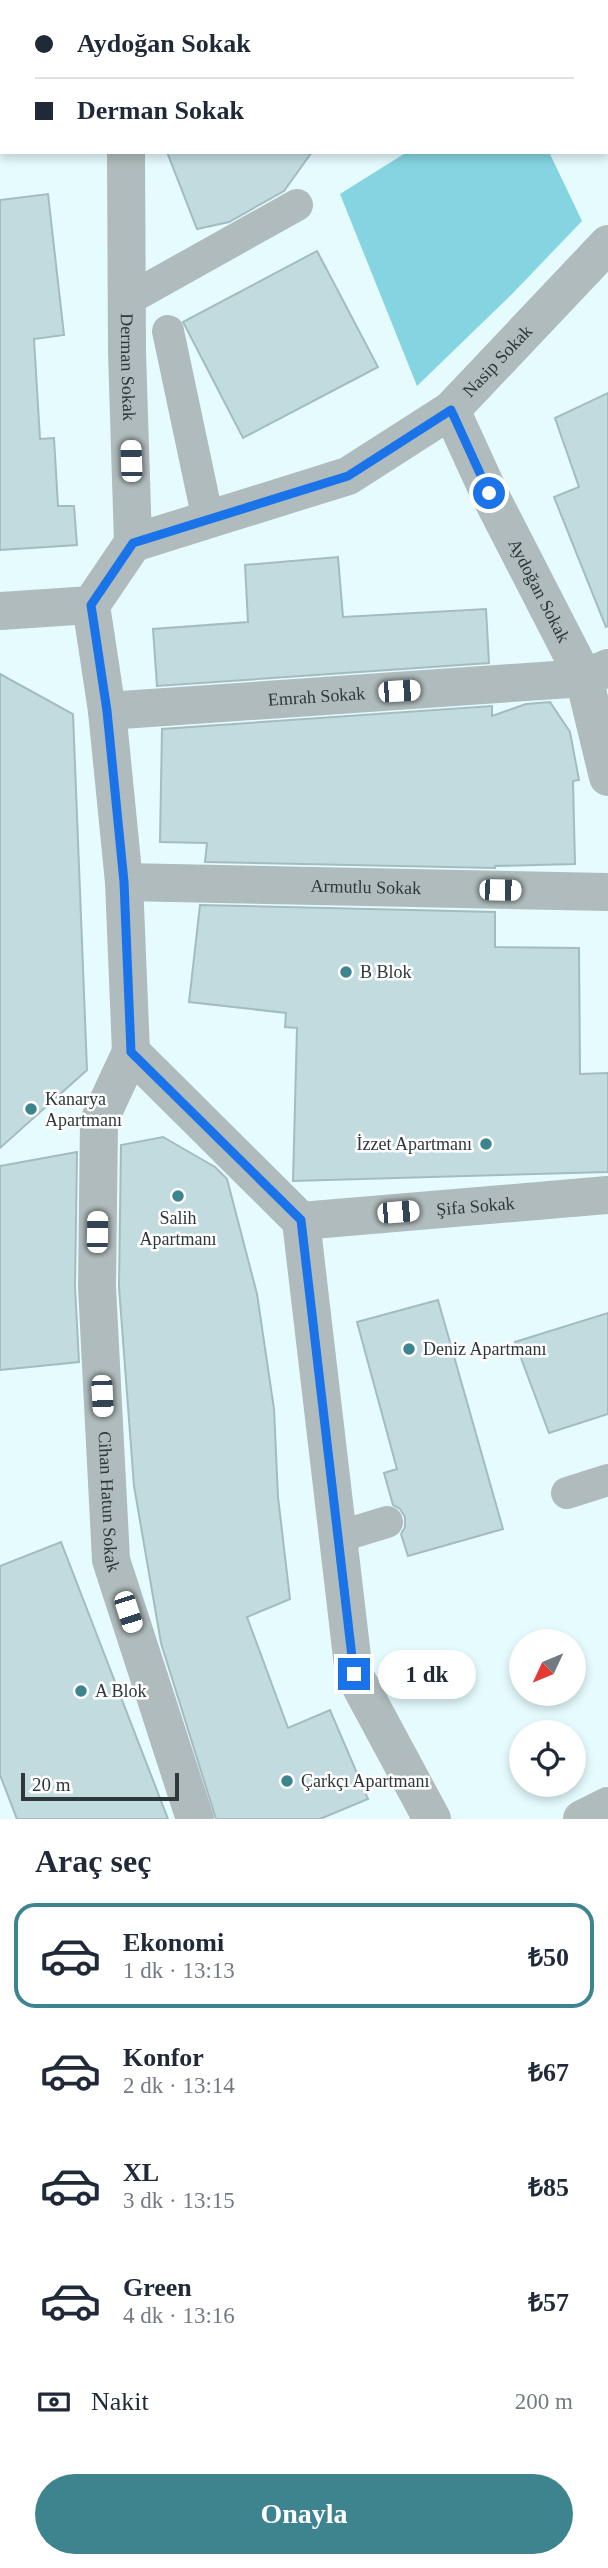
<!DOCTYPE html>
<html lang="tr">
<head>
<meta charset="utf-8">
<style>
	:root { --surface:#fff; --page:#f6f6f7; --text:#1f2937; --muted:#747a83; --line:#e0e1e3; --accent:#3e848f }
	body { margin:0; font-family:Georgia,serif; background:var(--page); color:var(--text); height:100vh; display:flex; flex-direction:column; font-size:26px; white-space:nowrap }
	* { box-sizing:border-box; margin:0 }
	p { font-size:23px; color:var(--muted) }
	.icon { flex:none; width:38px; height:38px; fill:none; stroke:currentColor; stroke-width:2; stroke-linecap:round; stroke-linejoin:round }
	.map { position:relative; height:1819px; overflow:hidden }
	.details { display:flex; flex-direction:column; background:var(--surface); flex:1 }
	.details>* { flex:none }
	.top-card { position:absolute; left:0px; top:0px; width:609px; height:154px; box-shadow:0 4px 10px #0003; display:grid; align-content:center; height:154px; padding:0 35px; background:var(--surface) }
	.needle { width:46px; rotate:226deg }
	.controls { position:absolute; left:509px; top:1629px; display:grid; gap:14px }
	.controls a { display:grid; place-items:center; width:77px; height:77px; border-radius:50%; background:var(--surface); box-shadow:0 4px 10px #0003; font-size:35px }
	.scale { position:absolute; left:21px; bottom:18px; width:158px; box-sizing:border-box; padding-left:7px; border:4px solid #2e383a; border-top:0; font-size:19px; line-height:24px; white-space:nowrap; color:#2e383a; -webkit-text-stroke:5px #fff; paint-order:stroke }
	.end { position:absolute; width:32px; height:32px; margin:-16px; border:9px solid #1a73e8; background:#fff; box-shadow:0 0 0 4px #fff }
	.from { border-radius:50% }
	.bubble { position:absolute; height:49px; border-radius:24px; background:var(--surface); box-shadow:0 4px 10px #0003; font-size:23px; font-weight:600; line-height:49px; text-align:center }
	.car { position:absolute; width:21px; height:42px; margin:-21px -10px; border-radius:9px; box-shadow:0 0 5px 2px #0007; background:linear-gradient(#fff 24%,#345 0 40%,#fff 0 76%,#345 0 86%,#fff 0) }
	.top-card b { display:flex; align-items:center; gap:24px; height:66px; font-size:26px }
	.top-card b+b { border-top:2px solid var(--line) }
	.top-card i { width:18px; height:18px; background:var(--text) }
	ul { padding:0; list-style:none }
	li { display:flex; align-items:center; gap:21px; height:105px; margin:0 14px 10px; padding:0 21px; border:4px solid transparent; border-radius:21px }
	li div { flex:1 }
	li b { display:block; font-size:26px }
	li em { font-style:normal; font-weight:600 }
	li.selected { border-color:var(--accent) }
	li>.icon { width:63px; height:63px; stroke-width:1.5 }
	h2 { padding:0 35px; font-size:32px; line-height:84px }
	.pay { display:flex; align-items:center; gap:18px; height:77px; padding:0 35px; font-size:26px }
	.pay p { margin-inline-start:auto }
	.primary-button { display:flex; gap:14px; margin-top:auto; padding:14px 35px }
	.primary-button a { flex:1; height:80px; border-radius:42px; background:var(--accent); color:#fff; font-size:28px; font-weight:600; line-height:80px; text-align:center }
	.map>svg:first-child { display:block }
</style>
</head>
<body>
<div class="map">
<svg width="608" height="1819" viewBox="0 0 608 1819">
	<rect width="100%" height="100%" fill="#e5fbfe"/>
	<path fill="#84d4e1" d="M 407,152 L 549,152 L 582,221 L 513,293 L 417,386 L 340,194 Z"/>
	<path fill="#c1dbdf" stroke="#a2bcc0" stroke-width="2" d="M 167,152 L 312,152 L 284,191 L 229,222 L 197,229 Z
		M 48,194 L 64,335 L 34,339 L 40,439 L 54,438 L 58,506 L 74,506 L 77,545 L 0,550 L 0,200 Z
		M 317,251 L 378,367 L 243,438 L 183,322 Z
		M 608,393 L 608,626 L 606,627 L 554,497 L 579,487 L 555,418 Z
		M 338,557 L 343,617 L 486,609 L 489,663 L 157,686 L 153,629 L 248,622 L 245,565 Z
		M 0,674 L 73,714 L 87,1070 L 0,1148 Z
		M 550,702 L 570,732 L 579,780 L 573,781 L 575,864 L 495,866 L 495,868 L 205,862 L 207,843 L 160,842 L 162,729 L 492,706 L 492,716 L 526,704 Z
		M 200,905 L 495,912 L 495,947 L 579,948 L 580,1074 L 608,1073 L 608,1172 L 293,1181 L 297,1028 L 285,1027 L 286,1013 L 189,1002 Z
		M 163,1137 L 215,1167 L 227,1179 L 257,1294 L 274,1409 L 278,1497 L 290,1599 L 247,1617 L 288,1728 L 330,1710 L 368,1799 L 320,1819 L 216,1819 L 161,1643 L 134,1486 L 119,1287 L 121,1145 Z
		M 77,1152 L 75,1287 L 79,1362 L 0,1370 L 0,1166 Z
		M 438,1300 L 503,1529 L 408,1556 L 401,1534 L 405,1527 L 405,1517 L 400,1509 L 393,1505 L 384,1473 L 397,1469 L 357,1322 Z
		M 608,1313 L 608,1414 L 549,1433 L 515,1342 Z
		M 61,1542 L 168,1819 L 17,1819 L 0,1775 L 0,1566 Z"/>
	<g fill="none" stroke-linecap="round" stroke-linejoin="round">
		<path stroke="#afbbbc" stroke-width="32" d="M 127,300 L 297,205
			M 168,331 L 208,520
			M 567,1493 L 608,1480
			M 338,1537 L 387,1522"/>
		<g stroke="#afbbbc" stroke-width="38">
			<path d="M 206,2 L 209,0"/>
			<path d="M 0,98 L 2,97"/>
			<path id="s1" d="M 126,152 L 127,352 L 133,543 L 91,605 L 107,711 L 124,882 L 131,1052 L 301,1221 L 354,1674 L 432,1819"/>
			<path id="s2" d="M 451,410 L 489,493 L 584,678 L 608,777"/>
			<path id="s3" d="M 133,543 L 348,476 L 451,410 L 608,244"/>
			<path d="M 0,611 L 91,605"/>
			<path id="s4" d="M 107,711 L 584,678 L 608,668"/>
			<path id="s5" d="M 124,882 L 608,892"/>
			<path id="s6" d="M 131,1052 L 99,1121 L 97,1287 L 111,1560 L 195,1819"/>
			<path id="s7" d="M 301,1221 L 608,1195"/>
			<path d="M 582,1819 L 608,1806"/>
		</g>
	</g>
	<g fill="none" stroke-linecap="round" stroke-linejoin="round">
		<path stroke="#1a73e8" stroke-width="9" d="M 354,1674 L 301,1220 L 131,1052 L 124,882 L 107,711 L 91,605 L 133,543 L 348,476 L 451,410 L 489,493"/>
	</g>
	<g fill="#3e848f" stroke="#fff" stroke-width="2.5">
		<circle cx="346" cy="972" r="7"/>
		<circle cx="31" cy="1109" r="7"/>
		<circle cx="486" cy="1144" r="7"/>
		<circle cx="178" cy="1196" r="7"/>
		<circle cx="409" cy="1349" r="7"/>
		<circle cx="81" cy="1691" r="7"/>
		<circle cx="287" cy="1781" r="7"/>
	</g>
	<g text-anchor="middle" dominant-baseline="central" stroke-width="5" stroke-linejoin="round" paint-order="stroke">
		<g font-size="18" fill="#2e383a" stroke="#fff">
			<text stroke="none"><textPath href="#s3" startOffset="415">Nasip Sokak</textPath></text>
			<text stroke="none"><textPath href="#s1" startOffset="215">Derman Sokak</textPath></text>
			<text stroke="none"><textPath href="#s2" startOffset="201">Aydoğan Sokak</textPath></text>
			<text stroke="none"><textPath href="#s4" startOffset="210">Emrah Sokak</textPath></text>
			<text stroke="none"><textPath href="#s5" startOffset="242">Armutlu Sokak</textPath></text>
			<text stroke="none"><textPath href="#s7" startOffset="175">Şifa Sokak</textPath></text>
			<text stroke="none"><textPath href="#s6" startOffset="457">Cihan Hatun Sokak</textPath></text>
		</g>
		<g font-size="18" fill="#2e383a" stroke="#fff" text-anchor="start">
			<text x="360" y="972">B Blok</text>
			<text x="45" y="1099">Kanarya<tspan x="45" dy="21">Apartmanı</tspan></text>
			<text x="472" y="1144" text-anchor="end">İzzet Apartmanı</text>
			<text x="178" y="1218" text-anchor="middle">Salih<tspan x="178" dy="21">Apartmanı</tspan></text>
			<text x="423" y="1349">Deniz Apartmanı</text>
			<text x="95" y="1691">A Blok</text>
			<text x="301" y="1781">Çarkçı Apartmanı</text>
		</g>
	</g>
</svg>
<div class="controls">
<a><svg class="needle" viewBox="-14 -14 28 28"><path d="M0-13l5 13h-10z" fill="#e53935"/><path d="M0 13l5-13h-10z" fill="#747a83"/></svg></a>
<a><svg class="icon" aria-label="locate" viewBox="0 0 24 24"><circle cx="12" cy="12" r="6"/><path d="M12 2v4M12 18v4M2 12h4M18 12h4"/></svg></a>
</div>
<div class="scale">20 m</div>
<i class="end from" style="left:489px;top:493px"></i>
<i class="end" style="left:354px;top:1674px"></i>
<div class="bubble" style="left:378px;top:1650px;width:98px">1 dk</div>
<i class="car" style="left:131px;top:461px;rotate:358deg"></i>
<i class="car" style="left:399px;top:691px;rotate:86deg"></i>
<i class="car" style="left:500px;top:890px;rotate:91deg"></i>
<i class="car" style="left:398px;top:1212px;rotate:85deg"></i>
<i class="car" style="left:97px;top:1232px;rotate:1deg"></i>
<i class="car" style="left:102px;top:1396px;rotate:177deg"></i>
<i class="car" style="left:128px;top:1612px;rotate:162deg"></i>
<div class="top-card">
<b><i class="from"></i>Aydoğan Sokak</b>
<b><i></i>Derman Sokak</b>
</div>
</div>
<section class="details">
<h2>Araç seç</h2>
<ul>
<li class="selected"><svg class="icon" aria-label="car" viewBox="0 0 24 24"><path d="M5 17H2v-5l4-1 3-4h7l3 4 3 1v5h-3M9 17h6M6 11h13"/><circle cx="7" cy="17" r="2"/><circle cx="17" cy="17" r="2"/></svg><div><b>Ekonomi</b><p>1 dk · 13:13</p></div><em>₺50</em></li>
<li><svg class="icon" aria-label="car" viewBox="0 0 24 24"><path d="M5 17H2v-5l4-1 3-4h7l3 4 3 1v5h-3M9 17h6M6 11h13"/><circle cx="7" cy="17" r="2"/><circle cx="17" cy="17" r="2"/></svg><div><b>Konfor</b><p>2 dk · 13:14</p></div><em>₺67</em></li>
<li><svg class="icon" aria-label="car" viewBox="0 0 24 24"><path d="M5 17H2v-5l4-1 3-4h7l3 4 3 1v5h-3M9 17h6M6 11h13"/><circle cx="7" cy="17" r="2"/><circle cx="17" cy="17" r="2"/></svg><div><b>XL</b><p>3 dk · 13:15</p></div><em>₺85</em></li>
<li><svg class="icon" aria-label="car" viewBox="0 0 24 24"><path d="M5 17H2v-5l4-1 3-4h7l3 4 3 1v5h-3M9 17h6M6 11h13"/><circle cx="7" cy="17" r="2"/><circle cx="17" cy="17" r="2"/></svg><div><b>Green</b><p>4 dk · 13:16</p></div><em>₺57</em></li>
</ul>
<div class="pay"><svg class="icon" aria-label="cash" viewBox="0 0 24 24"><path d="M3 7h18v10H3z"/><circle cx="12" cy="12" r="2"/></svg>Nakit<p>200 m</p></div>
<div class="primary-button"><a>Onayla</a></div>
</section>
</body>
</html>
